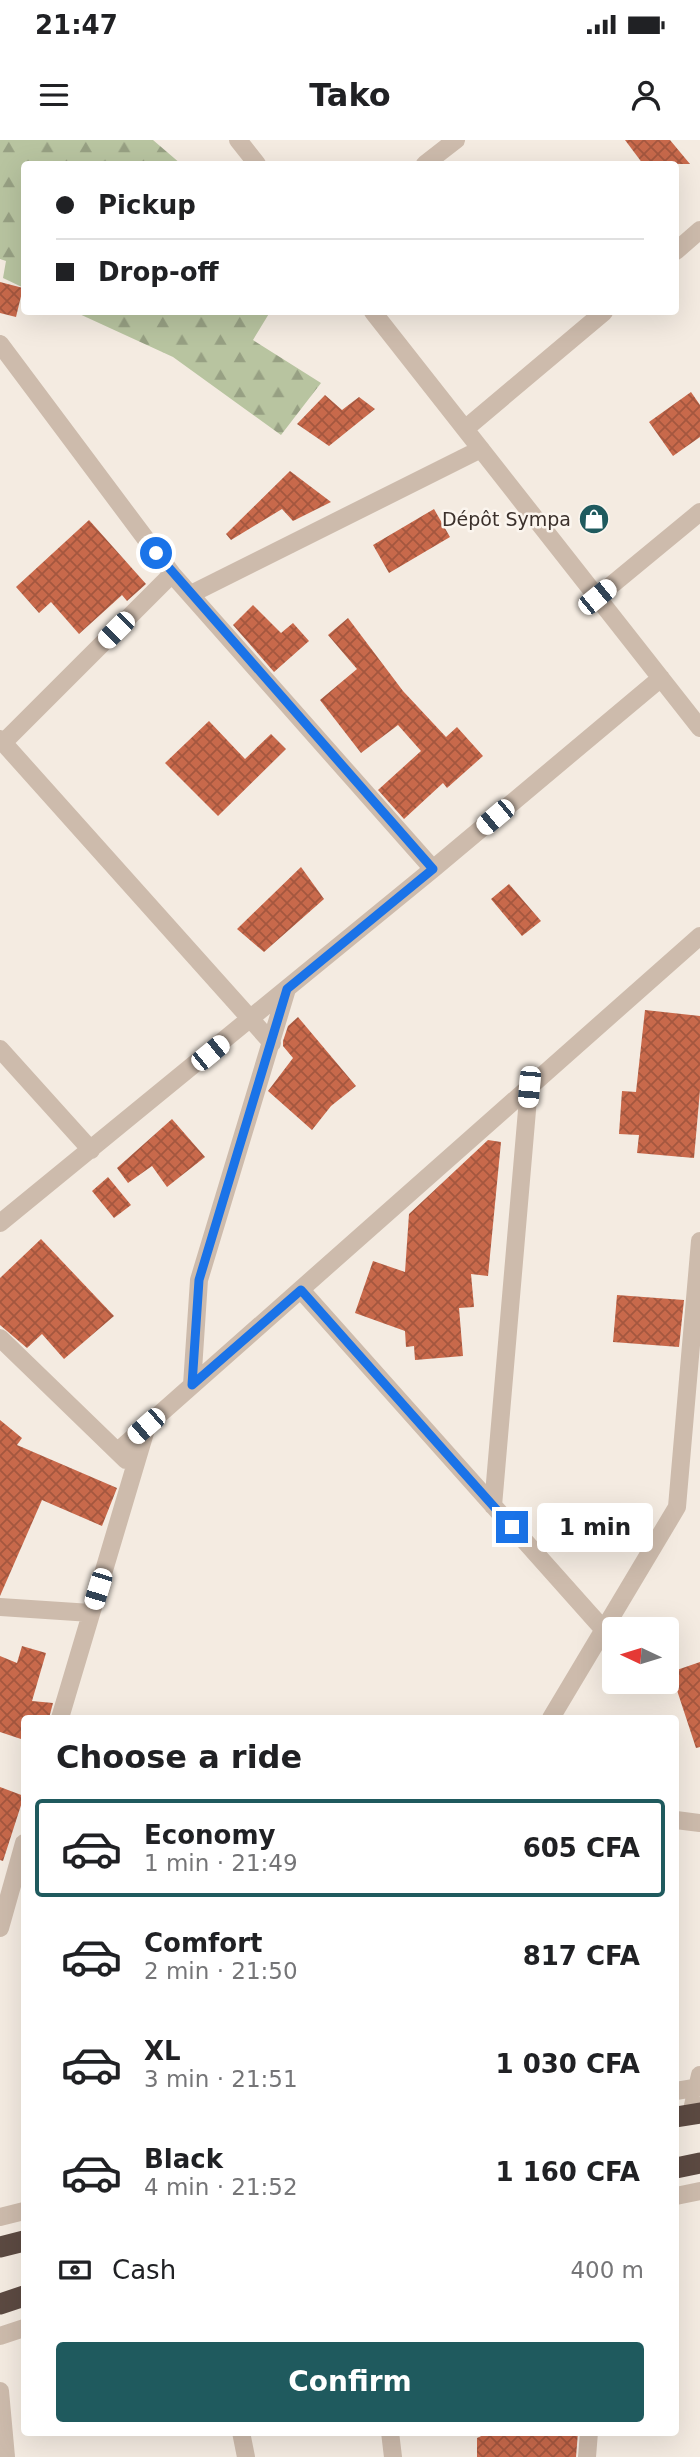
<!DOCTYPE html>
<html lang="en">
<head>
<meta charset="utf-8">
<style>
	:root { --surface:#fff; --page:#f6f6f6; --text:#202124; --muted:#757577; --line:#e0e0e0; --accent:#1f5a5e }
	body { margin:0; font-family:"DejaVu Sans",sans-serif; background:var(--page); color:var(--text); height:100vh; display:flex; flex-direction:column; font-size:26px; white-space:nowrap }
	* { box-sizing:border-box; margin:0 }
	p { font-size:23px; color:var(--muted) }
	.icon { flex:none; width:38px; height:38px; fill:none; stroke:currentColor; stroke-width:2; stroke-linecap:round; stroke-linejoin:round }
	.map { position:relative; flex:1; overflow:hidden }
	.side { position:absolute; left:21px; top:1575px; width:658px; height:721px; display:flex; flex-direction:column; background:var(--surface); border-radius:7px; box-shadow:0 7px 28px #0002 }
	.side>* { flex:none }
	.hud { position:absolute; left:21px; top:21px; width:658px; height:154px; border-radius:7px; box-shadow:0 7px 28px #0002; display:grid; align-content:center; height:154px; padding:0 35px; background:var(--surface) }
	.needle { width:46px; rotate:274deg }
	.tools { position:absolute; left:602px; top:1477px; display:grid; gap:14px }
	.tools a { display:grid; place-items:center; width:77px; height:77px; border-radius:7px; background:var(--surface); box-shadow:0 7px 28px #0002; font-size:35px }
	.end { position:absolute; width:32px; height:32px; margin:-16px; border:9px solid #1a73e8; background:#fff; box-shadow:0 0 0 4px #fff }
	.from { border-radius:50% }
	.bubble { position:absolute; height:49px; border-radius:7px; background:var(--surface); box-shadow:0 7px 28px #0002; font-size:23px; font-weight:600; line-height:49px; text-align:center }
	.car { position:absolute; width:21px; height:42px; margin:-21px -10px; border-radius:9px; box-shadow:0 0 5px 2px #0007; background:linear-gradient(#fff 24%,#345 0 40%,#fff 0 76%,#345 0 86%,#fff 0) }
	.hud b { display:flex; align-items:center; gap:24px; height:66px; font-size:26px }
	.hud b+b { border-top:2px solid var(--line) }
	.hud i { width:18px; height:18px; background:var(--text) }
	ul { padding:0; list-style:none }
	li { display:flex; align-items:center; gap:21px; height:98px; margin:0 14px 10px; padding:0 21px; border:4px solid transparent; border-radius:7px }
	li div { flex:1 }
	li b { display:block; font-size:26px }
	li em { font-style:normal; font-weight:600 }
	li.current { border-color:var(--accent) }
	li>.icon { width:63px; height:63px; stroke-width:1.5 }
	h2 { padding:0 35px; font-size:32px; line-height:84px }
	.pay { display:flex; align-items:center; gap:18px; height:77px; padding:0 35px; font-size:26px }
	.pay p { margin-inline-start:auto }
	.action { display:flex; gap:14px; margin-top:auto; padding:14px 35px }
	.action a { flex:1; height:80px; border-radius:7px; background:var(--accent); color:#fff; font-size:28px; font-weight:600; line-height:80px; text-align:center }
	.status { display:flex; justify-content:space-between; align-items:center; height:49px; padding:0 35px; background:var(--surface); direction:ltr }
	.status svg { height:19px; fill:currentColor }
	header { display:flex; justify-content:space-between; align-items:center; height:91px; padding:0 35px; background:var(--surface); font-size:32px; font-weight:600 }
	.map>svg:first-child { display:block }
</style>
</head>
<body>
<div class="status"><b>21:47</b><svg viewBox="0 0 49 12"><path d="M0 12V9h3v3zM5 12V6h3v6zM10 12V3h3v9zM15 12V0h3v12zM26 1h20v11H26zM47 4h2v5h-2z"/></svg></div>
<header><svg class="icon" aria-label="menu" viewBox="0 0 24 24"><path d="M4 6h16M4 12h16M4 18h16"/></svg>Tako<svg class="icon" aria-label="person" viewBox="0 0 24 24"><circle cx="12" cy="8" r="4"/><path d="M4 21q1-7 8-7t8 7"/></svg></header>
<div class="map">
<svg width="700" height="2317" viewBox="0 0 700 2317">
	<defs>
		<pattern id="forest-firs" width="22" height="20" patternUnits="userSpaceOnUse" patternTransform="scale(1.75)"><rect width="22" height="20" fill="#b8c4a0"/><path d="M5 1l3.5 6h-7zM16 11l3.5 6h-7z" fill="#97a083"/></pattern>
		<pattern id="building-cross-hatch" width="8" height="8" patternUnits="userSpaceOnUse" patternTransform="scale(1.75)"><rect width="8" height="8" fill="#c8694b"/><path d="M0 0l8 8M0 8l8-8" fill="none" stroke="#a4573f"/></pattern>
	</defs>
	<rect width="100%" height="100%" fill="#f4ebe1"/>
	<path fill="url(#forest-firs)" d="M 0,0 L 153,0 L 181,24 L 24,24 L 24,148 L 3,138 L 6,121 L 0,119 Z
		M 75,172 L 270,172 L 253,200 L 321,243 L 281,295 L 173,217 Z"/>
	<path fill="url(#building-cross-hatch)" d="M 625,0 L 670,0 L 690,24 L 643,24 Z
		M 0,142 L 23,148 L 16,177 L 0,173 Z
		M 691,252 L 700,265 L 700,297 L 673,316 L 649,282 Z
		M 325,255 L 342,270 L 359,257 L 375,269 L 329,306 L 297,284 Z
		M 290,331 L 331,362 L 293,381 L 282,369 L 231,400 L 226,394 Z
		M 434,369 L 450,397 L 389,433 L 373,405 Z
		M 89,380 L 146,444 L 127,461 L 122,455 L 79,494 L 51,462 L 39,473 L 16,447 Z
		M 253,465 L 281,493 L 293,483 L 309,501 L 274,532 L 233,485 Z
		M 348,478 L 403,551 L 446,597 L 457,587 L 483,616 L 447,648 L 443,643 L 404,679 L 378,650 L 421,611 L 398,585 L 361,613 L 320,560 L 357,529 L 328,495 Z
		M 209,581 L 245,619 L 271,594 L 286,609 L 218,676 L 165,623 Z
		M 301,727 L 324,759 L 264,812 L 237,789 Z
		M 509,744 L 541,781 L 522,796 L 491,759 Z
		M 645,870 L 700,876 L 700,950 L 694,1018 L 637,1013 L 639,995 L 619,994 L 622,951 L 636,952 Z
		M 298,877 L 356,946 L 331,966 L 312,990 L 268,951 L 293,918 L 283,906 L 283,901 L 288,886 Z
		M 172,979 L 205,1017 L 167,1047 L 152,1026 L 128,1043 L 117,1028 Z
		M 488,1000 L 501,1002 L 488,1136 L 471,1134 L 474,1167 L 459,1168 L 463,1216 L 415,1220 L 414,1206 L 406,1207 L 405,1191 L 355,1173 L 373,1121 L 405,1132 L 409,1074 Z
		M 108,1037 L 131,1065 L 114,1078 L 92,1051 Z
		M 41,1099 L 114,1176 L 64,1219 L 42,1194 L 27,1208 L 0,1185 L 0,1138 Z
		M 617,1155 L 684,1160 L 679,1207 L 613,1202 Z
		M 0,1280 L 22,1298 L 17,1305 L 117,1348 L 102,1386 L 42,1360 L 0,1456 Z
		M 22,1506 L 46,1513 L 32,1561 L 53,1563 L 49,1578 L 24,1578 L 24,1600 L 0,1592 L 0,1516 L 17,1523 Z
		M 700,1522 L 700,1607 L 696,1608 L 671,1532 Z
		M 0,1647 L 24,1656 L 3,1721 L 0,1720 Z
		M 490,2292 L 578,2292 L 576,2317 L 477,2317 L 477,2298 Z"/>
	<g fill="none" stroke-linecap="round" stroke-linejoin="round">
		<path stroke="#cdbbac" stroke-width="18" d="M 238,0 L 257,24
			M 425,24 L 456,0
			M 676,111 L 700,90
			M 373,172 L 700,588
			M 0,204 L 172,434 L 433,729
			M 465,289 L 604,172
			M 191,454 L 481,309
			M 597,457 L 700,372
			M 0,599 L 272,903
			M 3,603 L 172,434
			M 0,909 L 91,1010
			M 0,1083 L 433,729 L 661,538
			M 301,1150 L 604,1490
			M 0,1198 L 126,1320
			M 192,1245 L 199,1140 L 287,849
			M 118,1311 L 700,796
			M 493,1366 L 529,947
			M 0,1467 L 91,1473
			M 60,1578 L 147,1286
			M 551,1578 L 677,1367 L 700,1101
			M 676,1680 L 700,1683
			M 0,1788 L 24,1703
			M 676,1951 L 700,1947
			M 691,1974 L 700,1935
			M 676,2056 L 700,2051
			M 0,2077 L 24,2071
			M 0,2196 L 24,2188
			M 0,2251 L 6,2317
			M 241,2292 L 246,2317
			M 390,2292 L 393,2317
			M 587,2317 L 589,2292"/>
		<path stroke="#5c4a42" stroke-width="21" d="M 676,1977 L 700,1973
			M 676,2028 L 700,2023
			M 0,2107 L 24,2101
			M 0,2164 L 24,2156"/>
	</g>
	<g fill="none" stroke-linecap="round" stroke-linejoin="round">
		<path stroke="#1a73e8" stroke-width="9" d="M 156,413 L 433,729 L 287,849 L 199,1140 L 192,1245 L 301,1150 L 512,1387"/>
	</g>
	<defs>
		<g id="shop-disc" transform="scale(1.575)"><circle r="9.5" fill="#1f5a5e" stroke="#fbf5ee"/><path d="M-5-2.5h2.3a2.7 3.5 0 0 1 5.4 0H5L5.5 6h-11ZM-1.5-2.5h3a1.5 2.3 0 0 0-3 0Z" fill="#fff"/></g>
	</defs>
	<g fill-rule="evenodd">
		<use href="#shop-disc" x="594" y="379"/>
	</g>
	<g text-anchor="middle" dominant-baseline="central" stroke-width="5" stroke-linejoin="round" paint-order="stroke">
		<g font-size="19" fill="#3b302b" stroke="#fbf5ee" text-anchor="end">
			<text x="571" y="379">Dépôt Sympa</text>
		</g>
	</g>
</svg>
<div class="tools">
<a><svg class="needle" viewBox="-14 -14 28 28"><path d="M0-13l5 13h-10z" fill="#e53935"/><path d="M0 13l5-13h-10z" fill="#757577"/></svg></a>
</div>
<i class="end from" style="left:156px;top:413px"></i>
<i class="end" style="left:512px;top:1387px"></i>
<div class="bubble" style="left:537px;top:1363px;width:116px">1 min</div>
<i class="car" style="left:597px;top:457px;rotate:51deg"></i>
<i class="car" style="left:116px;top:490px;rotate:225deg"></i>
<i class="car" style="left:495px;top:677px;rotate:230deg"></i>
<i class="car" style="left:210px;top:913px;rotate:51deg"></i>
<i class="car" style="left:529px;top:947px;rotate:185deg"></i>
<i class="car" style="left:146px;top:1286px;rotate:229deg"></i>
<i class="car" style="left:98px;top:1449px;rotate:197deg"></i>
<div class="hud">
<b><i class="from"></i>Pickup</b>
<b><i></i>Drop-off</b>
</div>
<section class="side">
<h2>Choose a ride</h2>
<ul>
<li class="current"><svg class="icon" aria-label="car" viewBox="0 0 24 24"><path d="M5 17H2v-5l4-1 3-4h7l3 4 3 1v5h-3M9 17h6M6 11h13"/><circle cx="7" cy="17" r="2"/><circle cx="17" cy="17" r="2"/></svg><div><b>Economy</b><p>1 min · 21:49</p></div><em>605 CFA</em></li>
<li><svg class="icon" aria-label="car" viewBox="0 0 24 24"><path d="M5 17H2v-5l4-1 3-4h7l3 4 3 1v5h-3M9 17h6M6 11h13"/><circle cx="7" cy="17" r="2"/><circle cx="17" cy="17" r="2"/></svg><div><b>Comfort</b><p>2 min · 21:50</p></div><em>817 CFA</em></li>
<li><svg class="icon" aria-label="car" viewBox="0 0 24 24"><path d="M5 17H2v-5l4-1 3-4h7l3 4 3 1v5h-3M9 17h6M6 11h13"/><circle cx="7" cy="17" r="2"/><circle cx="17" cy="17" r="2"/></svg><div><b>XL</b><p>3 min · 21:51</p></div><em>1 030 CFA</em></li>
<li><svg class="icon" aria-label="car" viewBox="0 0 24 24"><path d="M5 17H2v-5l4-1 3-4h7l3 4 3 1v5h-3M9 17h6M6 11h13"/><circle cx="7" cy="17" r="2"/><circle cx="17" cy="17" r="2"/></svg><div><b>Black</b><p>4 min · 21:52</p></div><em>1 160 CFA</em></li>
</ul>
<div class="pay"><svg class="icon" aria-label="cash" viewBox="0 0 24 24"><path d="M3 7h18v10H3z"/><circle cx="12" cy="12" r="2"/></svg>Cash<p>400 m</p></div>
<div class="action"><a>Confirm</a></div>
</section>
</div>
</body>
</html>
